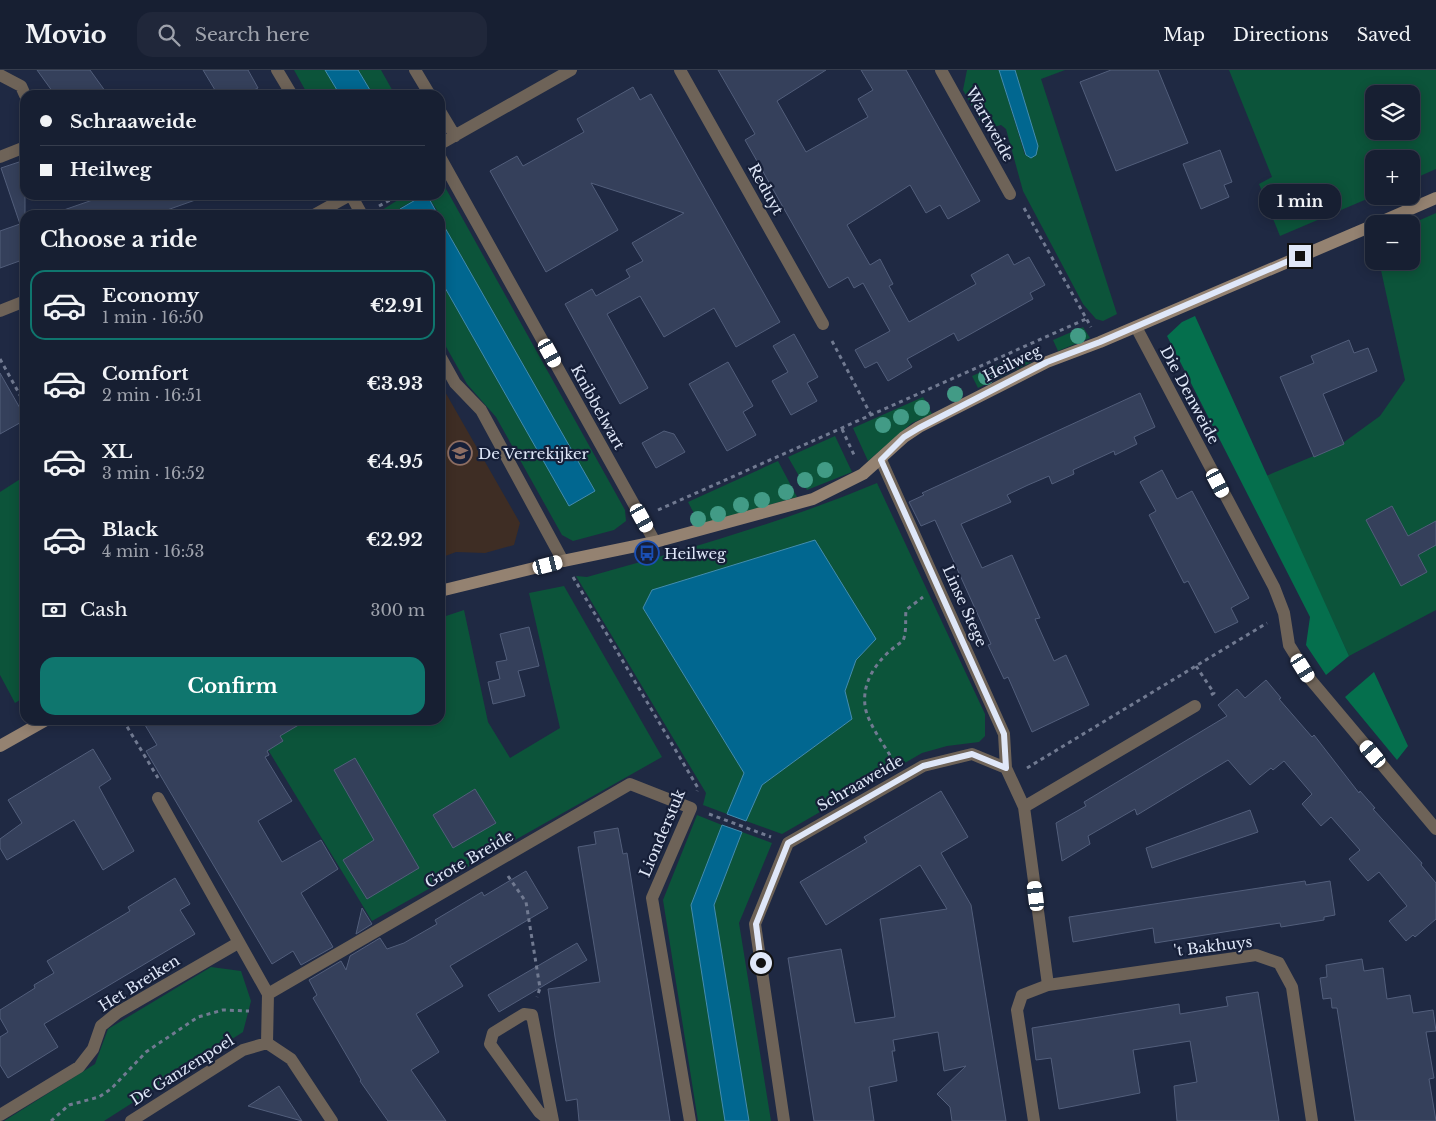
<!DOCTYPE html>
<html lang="en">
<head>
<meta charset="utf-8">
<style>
	:root { --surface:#171f32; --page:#20273a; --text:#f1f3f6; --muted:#9ea2ac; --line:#363d4d; --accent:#0f766e }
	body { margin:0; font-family:"Libre Baskerville",serif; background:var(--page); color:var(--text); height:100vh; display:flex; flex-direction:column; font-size:19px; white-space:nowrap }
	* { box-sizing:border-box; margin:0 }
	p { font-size:16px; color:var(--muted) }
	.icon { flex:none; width:28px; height:28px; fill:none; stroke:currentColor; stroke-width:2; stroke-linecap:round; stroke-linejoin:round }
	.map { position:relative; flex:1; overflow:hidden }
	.drawer { position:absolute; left:20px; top:140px; width:425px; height:515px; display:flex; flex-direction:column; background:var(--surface); border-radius:15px; box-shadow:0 2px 12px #0003,0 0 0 1px var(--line) }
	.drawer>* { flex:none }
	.top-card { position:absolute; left:20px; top:20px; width:425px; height:110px; border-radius:15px; box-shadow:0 2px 12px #0003,0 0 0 1px var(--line); display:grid; align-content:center; height:110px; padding:0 20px; background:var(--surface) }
	.buttons { position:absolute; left:1365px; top:15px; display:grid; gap:10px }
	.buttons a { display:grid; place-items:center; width:55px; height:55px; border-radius:10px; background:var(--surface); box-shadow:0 2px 12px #0003,0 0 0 1px var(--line); font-size:25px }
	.end { position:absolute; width:22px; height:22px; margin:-11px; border:6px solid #dfe7f8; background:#111; box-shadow:0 0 0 2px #111 }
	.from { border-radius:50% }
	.bubble { position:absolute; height:35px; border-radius:15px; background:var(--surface); box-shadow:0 2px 12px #0003,0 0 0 1px var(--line); font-size:16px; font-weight:700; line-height:35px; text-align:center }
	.car { position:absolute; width:15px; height:30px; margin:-15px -8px; border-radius:6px; box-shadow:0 0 4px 1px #0007; background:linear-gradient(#fff 24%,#345 0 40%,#fff 0 76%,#345 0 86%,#fff 0) }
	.top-card b { display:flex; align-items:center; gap:18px; height:48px; font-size:19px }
	.top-card b+b { border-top:1px solid var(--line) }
	.top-card i { width:12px; height:12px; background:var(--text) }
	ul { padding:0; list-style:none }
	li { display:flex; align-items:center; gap:15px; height:70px; margin:0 10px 8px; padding:0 10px; border:2px solid transparent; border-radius:15px }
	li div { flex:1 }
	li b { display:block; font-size:19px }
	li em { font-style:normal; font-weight:700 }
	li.current { border-color:var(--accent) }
	li>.icon { width:45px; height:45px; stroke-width:1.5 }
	h2 { padding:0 20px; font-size:22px; line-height:60px }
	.pay { display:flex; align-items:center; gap:12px; height:55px; padding:0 20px; font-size:19px }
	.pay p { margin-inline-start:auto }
	.button { display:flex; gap:10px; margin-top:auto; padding:10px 20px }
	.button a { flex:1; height:58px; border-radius:15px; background:var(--accent); color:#fff; font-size:20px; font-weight:700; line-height:58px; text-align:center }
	header { display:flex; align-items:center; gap:30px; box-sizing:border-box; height:70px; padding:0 25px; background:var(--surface); border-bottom:1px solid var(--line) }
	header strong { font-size:24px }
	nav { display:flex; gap:28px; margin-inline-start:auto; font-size:18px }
	.search { width:350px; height:45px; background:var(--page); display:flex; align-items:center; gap:12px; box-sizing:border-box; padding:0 18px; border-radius:15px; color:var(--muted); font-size:19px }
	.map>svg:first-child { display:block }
</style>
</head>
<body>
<header>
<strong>Movio</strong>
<div class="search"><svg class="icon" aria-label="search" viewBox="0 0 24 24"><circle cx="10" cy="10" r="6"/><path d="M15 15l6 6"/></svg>Search here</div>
<nav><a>Map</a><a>Directions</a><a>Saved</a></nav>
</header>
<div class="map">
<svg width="1436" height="1051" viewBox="0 0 1436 1051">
	<rect width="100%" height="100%" fill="#1f2943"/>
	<path fill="#3e2d24" d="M 440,313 L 520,453 L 514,475 L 485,483 L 456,482 L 440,488 Z"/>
	<path fill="#0c543a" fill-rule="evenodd" d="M 294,0 L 325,0 L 340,25 L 308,25 Z
		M 358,0 L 381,0 L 395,25 L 373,25 Z
		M 967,0 L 999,0 L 1025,85 L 1038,76 L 1015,0 L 1065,0 L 1041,9 L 1117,244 L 1103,251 L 1096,249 L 1083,234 L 1023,121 L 1006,59 L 1001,55 L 990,58 L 980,51 L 963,20 Z
		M 1229,0 L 1436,0 L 1436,99 L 1411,110 L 1411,89 L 1374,89 L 1374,126 L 1280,166 L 1259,114 L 1272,107 ZM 1374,24 L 1411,24 L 1411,61 L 1374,61 Z
		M 440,108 L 625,440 L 626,451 L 614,460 L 573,471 L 562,465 L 496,347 L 467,314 L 440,266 L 440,209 L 569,436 L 595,421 L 440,149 L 440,145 L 427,125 L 440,125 Z
		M 406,125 L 424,125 L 400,138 L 403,145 L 374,145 Z
		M 1436,143 L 1436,540 L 1349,586 L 1266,406 L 1340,375 L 1380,346 L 1405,310 L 1379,191 L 1411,191 L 1411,154 Z
		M 1083,257 L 1090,268 L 1058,281 L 1053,270 Z
		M 1027,282 L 1032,292 L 978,318 L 972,306 Z
		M 923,327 L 932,344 L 912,353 L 868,391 L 853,358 Z
		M 835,366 L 852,402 L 807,420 L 788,387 Z
		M 778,391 L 797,427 L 700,455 L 688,432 Z
		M 25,406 L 25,627 L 15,633 L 0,605 L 0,422 Z
		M 877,413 L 985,644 L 985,666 L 979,672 L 947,676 L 922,683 L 782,764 L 746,751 L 762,715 L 852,649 L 845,621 L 856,590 L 876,569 L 652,520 L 643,538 L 744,703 L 727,744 L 703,735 L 706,723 L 576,506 L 587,507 C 685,480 784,452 877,413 Z
		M 564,516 L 662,687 L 372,851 L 250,650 L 440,650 L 440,548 L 464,540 L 488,652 L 510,688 L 560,658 L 529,523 Z
		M 697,745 L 722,755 L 691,835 L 725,1051 L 698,1051 L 663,830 Z
		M 742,762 L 772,773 L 739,853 L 771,1051 L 749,1051 L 714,835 Z
		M 211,897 L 241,901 L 251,931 L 243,962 L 104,1051 L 4,1051 L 95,994 L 108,959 Z"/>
	<path fill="#056f4d" d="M 1195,246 L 1349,586 L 1326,605 L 1306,575 L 1310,547 L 1167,266 L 1182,252 Z
		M 1374,602 L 1408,676 L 1397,690 L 1345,627 Z"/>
	<path fill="#016790" stroke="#448daf" d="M 325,0 L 358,0 L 373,25 L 340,25 Z
		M 999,0 L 1015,0 L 1038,76 L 1036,85 L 1031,88 L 1026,85 Z
		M 424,125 L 427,125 L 438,145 L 403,145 L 400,139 Z
		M 440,149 L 595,421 L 569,436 L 440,209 Z
		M 815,470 L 876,569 L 856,590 L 845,621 L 852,649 L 762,715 L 746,751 L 727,744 L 744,703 L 643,538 L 652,520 Z
		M 722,755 L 742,762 L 714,835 L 749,1051 L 725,1051 L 691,835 Z"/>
	<path fill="#35405b" stroke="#525e7b" d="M 37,0 L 90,0 L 108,25 L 55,25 Z
		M 203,0 L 248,0 L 258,18 L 244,25 L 218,25 Z
		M 718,0 L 826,0 L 777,31 L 806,82 L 868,47 L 858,29 L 873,20 L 861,0 L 906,0 L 980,131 L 948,149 L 940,135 L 926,143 L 910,115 L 847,155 L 870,195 L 880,189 L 893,214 L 889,216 L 909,252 L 976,214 L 971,205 L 1008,184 L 1014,195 L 1029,187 L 1045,215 L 1030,223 L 1033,229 L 958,271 L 954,263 L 907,289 L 912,297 L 888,311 L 877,292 L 865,298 L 855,280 L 890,261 L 863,213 L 854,218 L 848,207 L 829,218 L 745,70 L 755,64 Z
		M 1111,0 L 1158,0 L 1188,73 L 1116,101 L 1080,12 Z
		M 633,17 L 640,30 L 651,24 L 780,252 L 736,277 L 714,238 L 664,267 L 640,226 L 607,244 L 648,318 L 620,334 L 565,234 L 592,219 L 596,226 L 630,207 L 626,200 L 643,191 L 632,173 L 684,143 L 591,113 L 618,160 L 546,202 L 490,101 L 517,86 L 523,96 L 584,62 L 577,49 Z
		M 1220,80 L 1232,112 L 1224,115 L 1229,127 L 1201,139 L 1183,94 Z
		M 25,90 L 25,189 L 0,198 L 0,161 L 20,154 L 1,98 Z
		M 107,125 L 201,125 L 201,128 L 153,145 L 59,145 L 58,142 Z
		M 794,264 L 818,307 L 807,313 L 817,331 L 791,345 L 772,311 L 788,302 L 773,276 Z
		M 1349,270 L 1354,283 L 1368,278 L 1377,301 L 1323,324 L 1344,374 L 1314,387 L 1280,307 L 1314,293 L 1311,286 Z
		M 728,292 L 753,336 L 743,342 L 756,365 L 727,381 L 689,314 Z
		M 0,303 L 25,347 L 25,350 L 0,364 Z
		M 1140,323 L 1155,357 L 1134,367 L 1137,374 L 1115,385 L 1114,381 L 1073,400 L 1074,404 L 1052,414 L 1049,406 L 1028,415 L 1007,425 L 1011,432 L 961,454 L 982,498 L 1012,485 L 1040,548 L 1035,549 L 1054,591 L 1066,585 L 1089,635 L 1032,662 L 1008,607 L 1004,609 L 988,575 L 991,574 L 983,556 L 935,450 L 921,456 L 909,432 L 924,425 L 922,423 Z
		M 664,361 L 674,364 L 685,382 L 656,398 L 642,373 Z
		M 1162,400 L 1177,429 L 1192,421 L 1249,528 L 1231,538 L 1238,552 L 1215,563 L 1188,511 L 1184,513 L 1149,445 L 1156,441 L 1140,412 Z
		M 1392,436 L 1408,466 L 1436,451 L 1436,475 L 1418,485 L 1427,502 L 1401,516 L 1366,450 Z
		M 529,557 L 539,596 L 518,601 L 525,626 L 493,634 L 488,612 L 500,609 L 496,592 L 507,590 L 500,564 Z
		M 1266,610 L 1281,628 L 1279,629 L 1312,667 L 1314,665 L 1359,723 L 1360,721 L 1375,738 L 1373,739 L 1422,793 L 1421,795 L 1436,813 L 1436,849 L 1415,867 L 1413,865 L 1406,871 L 1389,851 L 1407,836 L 1379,802 L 1368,811 L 1349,789 L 1360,780 L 1331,747 L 1321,756 L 1302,734 L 1312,724 L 1284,691 L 1273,700 L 1271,698 L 1250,715 L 1228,690 L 1137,745 L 1135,739 L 1088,766 L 1090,774 L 1062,791 L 1056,753 L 1086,736 L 1084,732 L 1227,646 L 1218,635 L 1237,619 L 1245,628 Z
		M 142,650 L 307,650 L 280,666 L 283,671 L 267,681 L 269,685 L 265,687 L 292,731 L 258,751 L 282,792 L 321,770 L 338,799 L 301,823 L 333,877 L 301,895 L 293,881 L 272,894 L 146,681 L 157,675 Z
		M 93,679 L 111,709 L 99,717 L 134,781 L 103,800 L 74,750 L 7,790 L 0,778 L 0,769 L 22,753 L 8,730 Z
		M 355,688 L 419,798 L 367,829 L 343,790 L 374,770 L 334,700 Z
		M 475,719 L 496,753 L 453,778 L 433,745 Z
		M 941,721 L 968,767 L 941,783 L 971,835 L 1006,1051 L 952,1051 L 950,1037 L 937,1024 L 966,996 L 944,1001 L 938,962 L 893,970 L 895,981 L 892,981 L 897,1011 L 869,1017 L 874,1051 L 814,1051 L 788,888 L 841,879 L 855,953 L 895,947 L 880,849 L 947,839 L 920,795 L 826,855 L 800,812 L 867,772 L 864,767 Z
		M 1250,740 L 1258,762 L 1152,798 L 1146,778 Z
		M 618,758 L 623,784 L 627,783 L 670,1051 L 579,1051 L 577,1029 L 566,1031 L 555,967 L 548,919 L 600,912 L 578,777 L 596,774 L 594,762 Z
		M 526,801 L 548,838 L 450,896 L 463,916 L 416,944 L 439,982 L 411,1000 L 446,1051 L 388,1051 L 360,1011 L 361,1010 L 313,928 L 317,925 L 309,910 L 341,891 L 346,900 L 350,886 L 380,868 L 387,879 L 404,873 L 437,854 L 435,850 L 482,822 L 484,826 Z
		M 175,808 L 190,834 L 180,840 L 195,864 L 44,954 L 58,977 L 8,1008 L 0,995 L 0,967 L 8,962 L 0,948 L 0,940 L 35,918 L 34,915 L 54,903 L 47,891 L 130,841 L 128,837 Z
		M 1305,811 L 1306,815 L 1330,811 L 1335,845 L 1324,847 L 1324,850 L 1281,857 L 1280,853 L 1155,873 L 1153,858 L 1073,872 L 1069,847 Z
		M 362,838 L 372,854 L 356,864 Z
		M 577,873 L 587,890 L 499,942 L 488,925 Z
		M 1362,889 L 1364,901 L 1383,898 L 1387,929 L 1410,925 L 1413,943 L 1433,940 L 1436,961 L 1426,962 L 1434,1008 L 1429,1009 L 1436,1051 L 1355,1051 L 1337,938 L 1332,938 L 1331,928 L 1323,929 L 1320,908 L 1327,907 L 1326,895 Z
		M 1258,922 L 1279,1051 L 1177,1051 L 1174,1016 L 1197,1012 L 1190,971 L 1133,980 L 1140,1023 L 1059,1039 L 1051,988 L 1036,990 L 1032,958 L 1179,934 L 1180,944 L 1228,936 L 1226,927 Z
		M 279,1016 L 302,1051 L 248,1036 Z"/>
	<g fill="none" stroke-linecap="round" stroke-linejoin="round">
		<path stroke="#717a91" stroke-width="3" stroke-dasharray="4 4" stroke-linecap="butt" d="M 379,136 L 399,125
			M 1024,138 L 1091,257
			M 832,271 L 871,345
			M 0,289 L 25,334
			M 842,359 L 855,387
			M 658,440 L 1086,249
			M 573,507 L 698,718 L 697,721
			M 1196,596 L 1214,623 L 1211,625
			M 123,650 L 158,708
			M 894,692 C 885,676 871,658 866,641 C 859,611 880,586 903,571 C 907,560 905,551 906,540 L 923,527
			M 1027,698 L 1267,553
			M 709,744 L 771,767
			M 508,806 L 526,832 L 540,918 L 537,927
			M 51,1051 L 69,1035 L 99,1027 L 111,1019 L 146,982 L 198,947 L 223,940 L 249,941"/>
		<path stroke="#6e6358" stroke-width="12" d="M 550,1051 L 539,1042 L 490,974 L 493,963 L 524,944 L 532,945 L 553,1051"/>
		<path stroke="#6e6358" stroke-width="12" d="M 277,0 L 292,25
			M 415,0 L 430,25
			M 680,0 L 823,254
			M 941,0 L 1010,124
			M 0,5 L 21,16 L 25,25
			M 440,41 L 455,66
			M 440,74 L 571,0
			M 0,87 L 25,77
			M 440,87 L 655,472
			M 351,125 L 362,145
			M 314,145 L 350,125
			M 0,241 L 25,231
			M 1136,257 L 1274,517 L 1284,543 L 1289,575 L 1310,609 L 1436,759
			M 440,286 L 455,313 L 481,340 L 563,491
			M 881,390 L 1004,664 L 1006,698
			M 158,728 L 268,924 L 267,973
			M 1024,737 L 1195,636
			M 1048,915 L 1256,885 L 1279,893 L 1292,917 L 1312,1051
			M 268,924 L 630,714 L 691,738 L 652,828 L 690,1051
			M 0,1045 L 79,997 L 93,979 L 101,956 L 117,943 L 238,873
			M 131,1051 L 243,980 L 267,973 L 291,989 L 332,1051
			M 784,1051 L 755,854 L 788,773 L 923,696 L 972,684 L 1006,698 L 1024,737 L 1048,915 L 1022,925 L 1017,940 L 1034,1051"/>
		<path stroke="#948271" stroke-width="12" d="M 1376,154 L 1436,128
			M 440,521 L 563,491 L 655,472 L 813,429 L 863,404 L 904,367 L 919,357 L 1047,292 L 1100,272 L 1374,155
			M 0,676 L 46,650"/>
	</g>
	<g fill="#429b86">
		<circle cx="1078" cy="266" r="8"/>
		<circle cx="986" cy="307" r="8"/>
		<circle cx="955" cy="324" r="8"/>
		<circle cx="922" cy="338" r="8"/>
		<circle cx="901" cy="347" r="8"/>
		<circle cx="883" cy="355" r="8"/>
		<circle cx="825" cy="400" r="8"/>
		<circle cx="805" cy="410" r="8"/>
		<circle cx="786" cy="422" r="8"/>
		<circle cx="762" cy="430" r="8"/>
		<circle cx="741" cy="435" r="8"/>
		<circle cx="718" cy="444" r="8"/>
		<circle cx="698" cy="449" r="8"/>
	</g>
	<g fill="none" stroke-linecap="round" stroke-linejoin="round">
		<path stroke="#dfe7f8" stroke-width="6" d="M 761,893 L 756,854 L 788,773 L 923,696 L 972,684 L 1006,698 L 1004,664 L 881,390 L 904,367 L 919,358 L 1047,292 L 1100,272 L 1300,186"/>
	</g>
	<defs>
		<g id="school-ring" transform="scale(1.25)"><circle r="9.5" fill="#161f38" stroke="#8d6e63" stroke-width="1.5"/><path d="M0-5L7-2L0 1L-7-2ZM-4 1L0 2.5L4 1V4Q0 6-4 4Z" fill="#8d6e63"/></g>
		<g id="bus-ring" transform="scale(1.25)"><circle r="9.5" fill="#161f38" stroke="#1a4fb4" stroke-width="1.5"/><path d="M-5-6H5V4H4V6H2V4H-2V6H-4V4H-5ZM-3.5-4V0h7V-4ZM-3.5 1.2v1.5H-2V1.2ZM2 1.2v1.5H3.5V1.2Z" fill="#1a4fb4"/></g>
	</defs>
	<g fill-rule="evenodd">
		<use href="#school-ring" x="460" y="383"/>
		<use href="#bus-ring" x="647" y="483"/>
	</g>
	<g text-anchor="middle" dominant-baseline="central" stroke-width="4.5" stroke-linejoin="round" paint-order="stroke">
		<g font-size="15" fill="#dfe7f8" stroke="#161f38">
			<text transform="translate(990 54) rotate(61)">Wartweide</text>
			<text transform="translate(766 119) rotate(61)">Reduyt</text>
			<text transform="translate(1012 293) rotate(-27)">Heilweg</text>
			<text transform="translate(1190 325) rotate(62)">Die Denweide</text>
			<text transform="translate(598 337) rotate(61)">Knibbelwart</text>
			<text transform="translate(965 536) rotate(66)">Linse Stege</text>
			<text transform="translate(860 713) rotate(-30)">Schraaweide</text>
			<text transform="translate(662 763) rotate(-67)">Lionderstuk</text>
			<text transform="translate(469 789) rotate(-30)">Grote Breide</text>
			<text transform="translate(1213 876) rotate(-7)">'t Bakhuys</text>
			<text transform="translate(139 913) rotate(-32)">Het Breiken</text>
			<text transform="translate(182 1000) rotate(-32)">De Ganzenpoel</text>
		</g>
		<g font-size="15" fill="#dfe7f8" stroke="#161f38" text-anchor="start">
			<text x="478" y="383">De Verrekijker</text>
			<text x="664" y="483">Heilweg</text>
		</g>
	</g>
</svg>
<div class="buttons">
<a><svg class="icon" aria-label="layers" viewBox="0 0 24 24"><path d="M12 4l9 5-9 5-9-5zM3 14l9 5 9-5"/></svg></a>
<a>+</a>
<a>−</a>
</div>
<i class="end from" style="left:761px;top:893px"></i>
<i class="end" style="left:1300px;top:186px"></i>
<div class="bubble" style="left:1259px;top:114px;width:82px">1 min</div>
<i class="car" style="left:550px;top:283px;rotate:151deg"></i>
<i class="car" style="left:1218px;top:413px;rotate:152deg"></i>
<i class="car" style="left:642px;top:448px;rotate:151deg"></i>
<i class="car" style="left:548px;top:495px;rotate:76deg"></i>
<i class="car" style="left:1303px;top:598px;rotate:148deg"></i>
<i class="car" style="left:1373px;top:684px;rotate:320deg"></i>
<i class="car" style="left:1036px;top:826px;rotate:353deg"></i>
<div class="top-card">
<b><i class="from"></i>Schraaweide</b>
<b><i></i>Heilweg</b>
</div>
<section class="drawer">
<h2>Choose a ride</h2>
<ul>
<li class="current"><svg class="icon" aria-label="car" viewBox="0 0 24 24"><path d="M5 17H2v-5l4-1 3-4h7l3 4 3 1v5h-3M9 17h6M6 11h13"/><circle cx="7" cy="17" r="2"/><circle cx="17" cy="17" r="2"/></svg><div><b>Economy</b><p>1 min · 16:50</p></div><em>€2.91</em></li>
<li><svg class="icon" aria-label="car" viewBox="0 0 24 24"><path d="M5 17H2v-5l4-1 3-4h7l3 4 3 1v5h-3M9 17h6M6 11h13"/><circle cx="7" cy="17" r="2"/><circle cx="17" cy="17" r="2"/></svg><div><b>Comfort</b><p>2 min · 16:51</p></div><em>€3.93</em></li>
<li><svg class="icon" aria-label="car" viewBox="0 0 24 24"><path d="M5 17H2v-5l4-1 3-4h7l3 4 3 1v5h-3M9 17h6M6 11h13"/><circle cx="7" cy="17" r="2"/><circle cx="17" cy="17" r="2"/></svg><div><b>XL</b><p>3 min · 16:52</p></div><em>€4.95</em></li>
<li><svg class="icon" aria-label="car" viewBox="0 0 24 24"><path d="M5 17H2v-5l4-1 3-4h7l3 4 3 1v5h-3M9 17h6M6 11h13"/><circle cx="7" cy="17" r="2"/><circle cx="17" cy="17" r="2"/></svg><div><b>Black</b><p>4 min · 16:53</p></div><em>€2.92</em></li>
</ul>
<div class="pay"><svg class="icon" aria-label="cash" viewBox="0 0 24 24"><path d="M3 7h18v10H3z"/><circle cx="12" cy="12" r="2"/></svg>Cash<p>300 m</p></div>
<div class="button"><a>Confirm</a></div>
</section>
</div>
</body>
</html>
